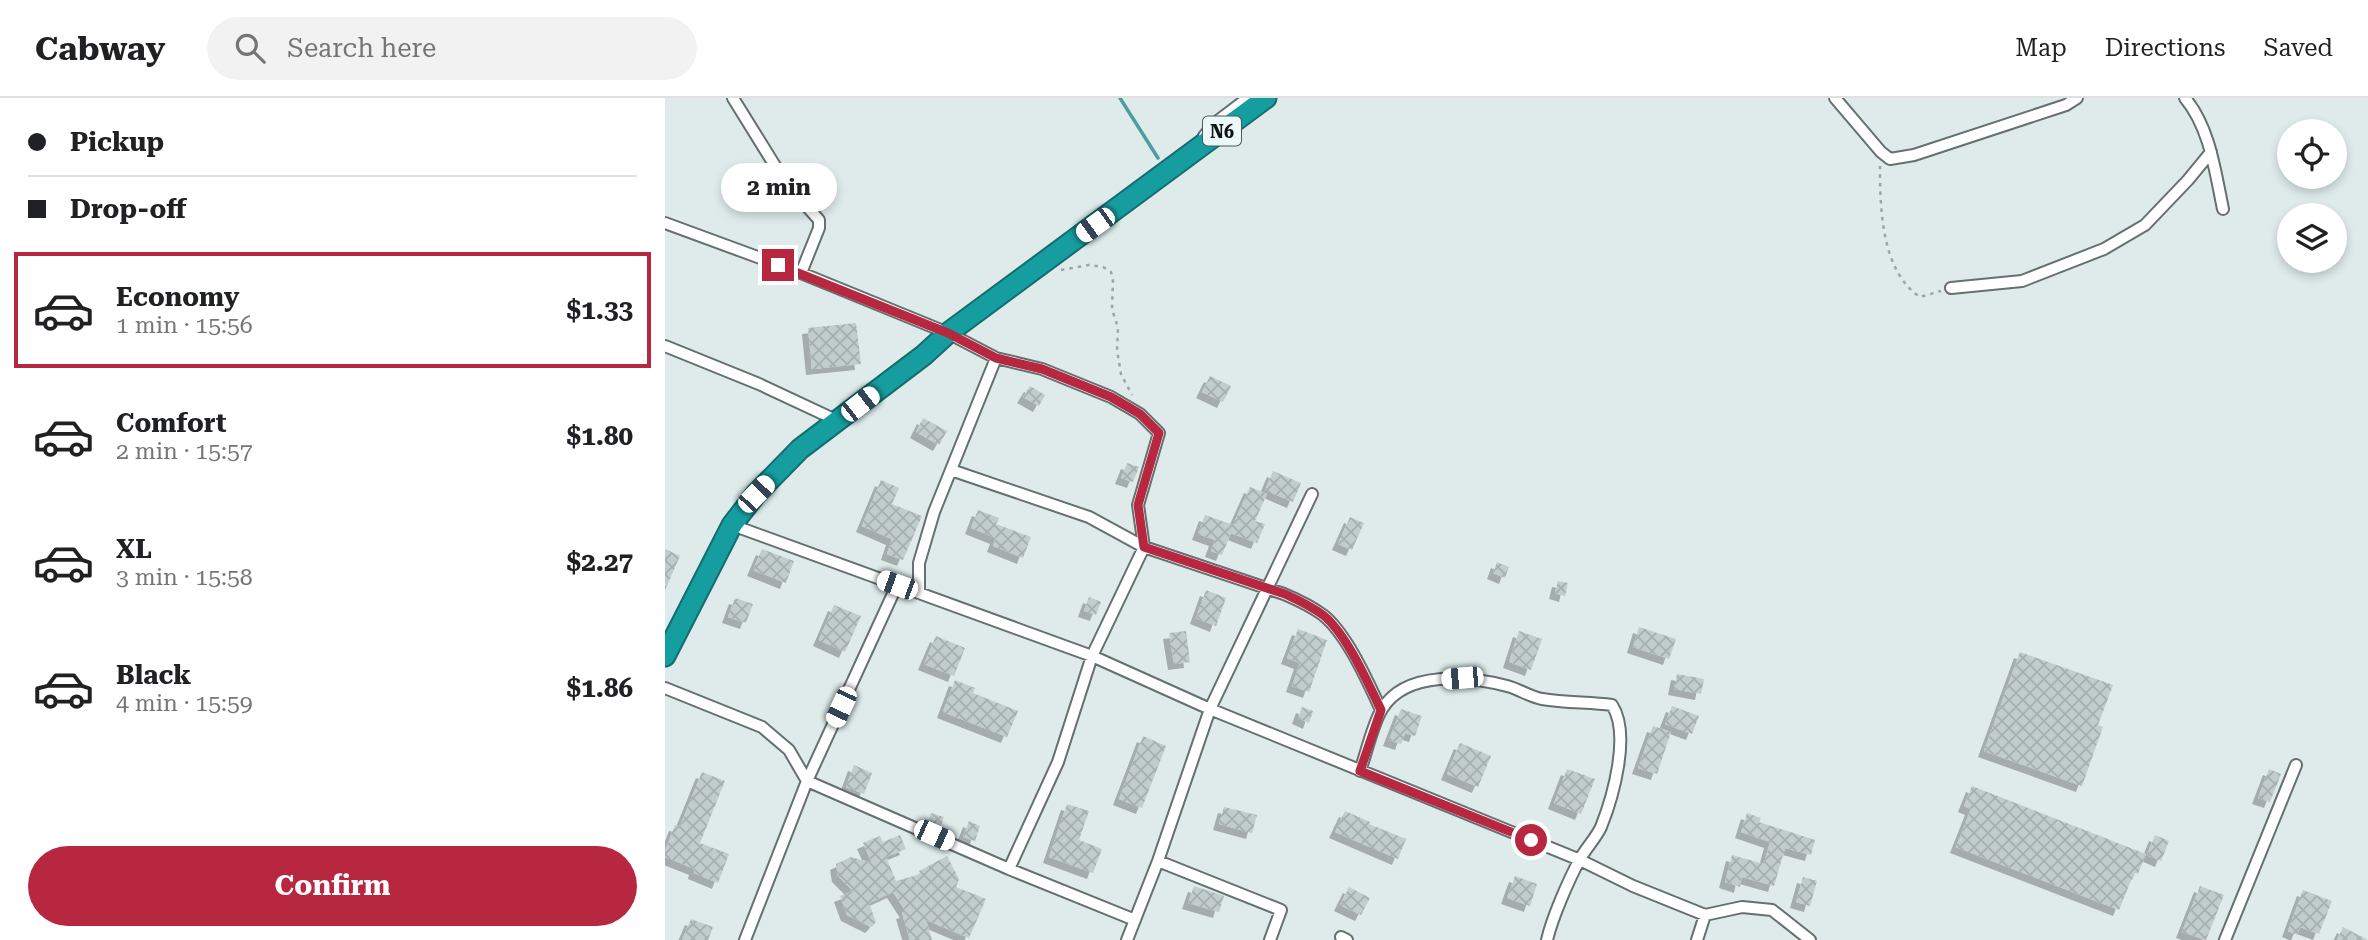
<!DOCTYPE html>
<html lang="en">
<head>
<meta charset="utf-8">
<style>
	:root { --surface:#fff; --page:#f2f2f2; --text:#202124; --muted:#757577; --line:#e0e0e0; --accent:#b82740 }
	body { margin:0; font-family:"Roboto Serif",serif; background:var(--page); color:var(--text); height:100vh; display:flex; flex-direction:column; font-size:26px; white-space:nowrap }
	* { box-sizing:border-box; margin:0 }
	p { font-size:23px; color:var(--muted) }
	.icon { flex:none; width:38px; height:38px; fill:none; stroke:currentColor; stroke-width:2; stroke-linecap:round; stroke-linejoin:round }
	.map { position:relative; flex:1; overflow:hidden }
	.side { display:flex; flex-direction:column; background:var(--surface); width:665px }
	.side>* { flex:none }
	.hud { display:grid; align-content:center; height:154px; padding:0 28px; background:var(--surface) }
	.buttons { position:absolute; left:1612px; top:21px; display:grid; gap:14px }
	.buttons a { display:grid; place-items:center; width:70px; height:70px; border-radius:50%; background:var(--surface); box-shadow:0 4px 10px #0003; font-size:35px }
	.end { position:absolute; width:32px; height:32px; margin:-16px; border:9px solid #b82740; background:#fff; box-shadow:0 0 0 4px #fff }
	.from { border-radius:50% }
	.bubble { position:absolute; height:49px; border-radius:24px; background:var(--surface); box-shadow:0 4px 10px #0003; font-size:23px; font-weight:700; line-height:49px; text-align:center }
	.car { position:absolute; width:21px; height:42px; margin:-21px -10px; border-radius:9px; box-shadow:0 0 5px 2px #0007; background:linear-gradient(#fff 24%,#345 0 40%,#fff 0 76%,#345 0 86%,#fff 0) }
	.hud b { display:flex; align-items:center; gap:24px; height:66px; font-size:26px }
	.hud b+b { border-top:2px solid var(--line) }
	.hud i { width:18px; height:18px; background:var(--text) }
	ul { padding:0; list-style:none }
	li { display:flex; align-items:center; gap:21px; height:116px; margin:0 14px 10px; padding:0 14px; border:4px solid transparent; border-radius:0px }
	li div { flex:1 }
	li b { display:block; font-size:26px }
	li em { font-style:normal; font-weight:700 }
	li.current { border-color:var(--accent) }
	li>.icon { width:63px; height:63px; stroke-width:1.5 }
	.action { display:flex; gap:14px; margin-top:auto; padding:14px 28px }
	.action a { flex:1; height:80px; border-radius:42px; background:var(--accent); color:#fff; font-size:28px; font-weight:700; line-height:80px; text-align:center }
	header { display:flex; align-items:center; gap:42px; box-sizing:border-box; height:98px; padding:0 35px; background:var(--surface); border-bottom:2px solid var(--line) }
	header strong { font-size:33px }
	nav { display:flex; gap:38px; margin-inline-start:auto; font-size:24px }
	.search { width:490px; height:63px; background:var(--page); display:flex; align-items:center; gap:18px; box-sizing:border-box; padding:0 24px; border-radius:38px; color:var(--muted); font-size:26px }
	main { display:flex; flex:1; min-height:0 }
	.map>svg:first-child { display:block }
</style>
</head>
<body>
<header>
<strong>Cabway</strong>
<div class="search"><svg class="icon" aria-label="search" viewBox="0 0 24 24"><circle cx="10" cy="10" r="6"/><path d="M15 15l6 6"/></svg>Search here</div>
<nav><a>Map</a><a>Directions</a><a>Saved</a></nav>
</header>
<main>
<section class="side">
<div class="hud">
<b><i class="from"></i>Pickup</b>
<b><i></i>Drop-off</b>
</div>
<ul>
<li class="current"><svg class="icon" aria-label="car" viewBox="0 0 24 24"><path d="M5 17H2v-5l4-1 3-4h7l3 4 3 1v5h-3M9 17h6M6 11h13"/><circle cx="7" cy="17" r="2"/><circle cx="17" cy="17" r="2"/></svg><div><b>Economy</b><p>1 min · 15:56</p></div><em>$1.33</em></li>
<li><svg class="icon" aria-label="car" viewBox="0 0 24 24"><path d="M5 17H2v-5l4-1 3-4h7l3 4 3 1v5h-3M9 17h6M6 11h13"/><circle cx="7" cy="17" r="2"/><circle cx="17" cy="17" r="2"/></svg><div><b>Comfort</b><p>2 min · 15:57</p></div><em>$1.80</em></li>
<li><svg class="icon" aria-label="car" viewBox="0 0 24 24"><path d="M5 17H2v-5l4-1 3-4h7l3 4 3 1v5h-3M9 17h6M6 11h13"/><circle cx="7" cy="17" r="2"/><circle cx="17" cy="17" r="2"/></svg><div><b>XL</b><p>3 min · 15:58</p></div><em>$2.27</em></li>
<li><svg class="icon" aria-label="car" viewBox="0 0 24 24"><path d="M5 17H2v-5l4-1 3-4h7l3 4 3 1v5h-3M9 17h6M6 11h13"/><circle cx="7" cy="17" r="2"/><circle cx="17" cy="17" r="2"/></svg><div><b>Black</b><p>4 min · 15:59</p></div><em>$1.86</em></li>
</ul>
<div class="action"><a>Confirm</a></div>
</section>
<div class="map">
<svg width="1703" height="842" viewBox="0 0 1703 842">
	<defs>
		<pattern id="building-cross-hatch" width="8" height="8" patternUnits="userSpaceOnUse" patternTransform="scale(1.75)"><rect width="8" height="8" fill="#c1cdcd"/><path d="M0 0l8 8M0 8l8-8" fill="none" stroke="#a5afaf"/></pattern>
		<filter id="shadow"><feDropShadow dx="-6" dy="6" stdDeviation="0" flood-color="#0004"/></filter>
	</defs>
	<rect width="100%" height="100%" fill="#dfebeb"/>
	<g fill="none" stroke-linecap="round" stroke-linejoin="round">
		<path stroke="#4d9e9f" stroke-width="3.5" d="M 455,0 L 493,60"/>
	</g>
	<path fill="url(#building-cross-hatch)" filter="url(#shadow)" d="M 191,225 L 196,266 L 147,271 L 143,230 Z
		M 545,278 L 566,288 L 558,304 L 537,294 Z
		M 365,288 L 380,297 L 374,308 L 358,299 Z
		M 258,320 L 282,333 L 274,347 L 251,334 Z
		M 462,365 L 474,369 L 468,384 L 456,380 Z
		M 608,373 L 636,385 L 628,404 L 600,392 Z
		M 216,382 L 234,390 L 227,406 L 257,418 L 238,462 L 222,456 L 227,441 L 197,428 Z
		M 585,389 L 602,396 L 590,423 L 600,426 L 592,445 L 566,435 L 557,457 L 546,453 L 550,442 L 533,436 L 540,417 L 568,427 Z
		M 313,412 L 334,420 L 331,426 L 366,439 L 358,460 L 328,448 L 331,440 L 306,430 Z
		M 685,419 L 699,425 L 687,452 L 673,446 Z
		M 0,451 L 15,458 L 0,492 Z
		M 97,451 L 129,463 L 121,485 L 88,472 Z
		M 832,464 L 844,469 L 840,480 L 828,475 Z
		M 893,483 L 903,485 L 900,498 L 890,495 Z
		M 541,492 L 561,500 L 551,528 L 531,520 Z
		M 424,499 L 436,504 L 431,517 L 419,513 Z
		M 70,500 L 88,506 L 81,525 L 63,519 Z
		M 169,507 L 196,518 L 180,554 L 154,542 Z
		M 974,529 L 1011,541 L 1004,561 L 968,549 Z
		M 633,531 L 662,542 L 644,594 L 627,588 L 635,565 L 622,560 Z
		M 521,533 L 525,564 L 509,566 L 504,535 Z
		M 854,533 L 877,541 L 866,572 L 844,564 Z
		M 271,538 L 300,550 L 289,578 L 259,566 Z
		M 1355,554 L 1448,587 L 1433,627 L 1438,629 L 1417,688 L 1319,653 Z
		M 1012,576 L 1039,581 L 1036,596 L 1009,591 Z
		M 290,582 L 310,590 L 308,595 L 353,613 L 342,639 L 278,614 Z
		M 1007,608 L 1034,618 L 1027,636 L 1000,626 Z
		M 637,609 L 648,613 L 644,625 L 633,620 Z
		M 736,611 L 757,618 L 750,638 L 740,635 L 736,646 L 724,642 Z
		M 988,628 L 1006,634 L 992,676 L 973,670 Z
		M 478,638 L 501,648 L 477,710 L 454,701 Z
		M 795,645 L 826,658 L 813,689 L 782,676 Z
		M 189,667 L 207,675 L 199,696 L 181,689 Z
		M 902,671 L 930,681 L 916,716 L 889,705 Z
		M 1604,671 L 1616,676 L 1605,704 L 1593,700 Z
		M 37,674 L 60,683 L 35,745 L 64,756 L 53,785 L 29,775 L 30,771 L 0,759 L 0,753 L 10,727 L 15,728 Z
		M 1307,688 L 1481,756 L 1473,776 L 1469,775 L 1454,812 L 1291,749 L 1306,711 L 1299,708 Z
		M 402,706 L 424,713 L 414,742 L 437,751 L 428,775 L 384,759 Z
		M 559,709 L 592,717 L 587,735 L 554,726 Z
		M 680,713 L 705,724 L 704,726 L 741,741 L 733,761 L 670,734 Z
		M 266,715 L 279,719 L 276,728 L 263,724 Z
		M 1082,715 L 1096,720 L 1094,724 L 1150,742 L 1146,757 L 1120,750 L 1109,788 L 1077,779 L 1075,789 L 1060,784 L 1067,757 L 1099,766 L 1105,744 L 1076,734 Z
		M 304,723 L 315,728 L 310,743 L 298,739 Z
		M 235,737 L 241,751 L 221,759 L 231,783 L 256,776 L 254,773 L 282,758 L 294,781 L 291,789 L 321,801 L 304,840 L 261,822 L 267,842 L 245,842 L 237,815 L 241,814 L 228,794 L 204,805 L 211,824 L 206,829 L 182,817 L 175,798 L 188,793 L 173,778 L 171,766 L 186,759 L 207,765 L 198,745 L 215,738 L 218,744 Z
		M 1490,737 L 1504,743 L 1496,763 L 1482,757 Z
		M 850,778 L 872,786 L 865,808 L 842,800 Z
		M 1138,779 L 1152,783 L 1145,808 L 1131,804 Z
		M 529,788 L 559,798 L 554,814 L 523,805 Z
		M 1535,788 L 1559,797 L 1541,842 L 1517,834 Z
		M 684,789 L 705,800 L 696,817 L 675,807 Z
		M 1638,792 L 1667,803 L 1654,836 L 1635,829 L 1632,837 L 1623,833 Z
		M 26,821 L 48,829 L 43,842 L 17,842 Z
		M 1678,829 L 1703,842 L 1672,842 Z"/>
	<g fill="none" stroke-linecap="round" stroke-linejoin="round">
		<g stroke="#657070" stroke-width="14">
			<path id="street" d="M 68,0 L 120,84 L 154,122 L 154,130 L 136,175
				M 1170,0 L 1216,54 L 1225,61 L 1249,57 L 1401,7 L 1412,0
				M 1520,0 C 1545,30 1550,73 1558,111
				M 539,38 L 550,25 L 583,0
				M 0,125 L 136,175 L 283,235 L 331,260 L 377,271 L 446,299 L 475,316 L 494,335 L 473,407 L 479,449 L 427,558 L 393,664 L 344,771
				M 1286,190 L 1357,183 L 1439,151 L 1480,127 L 1523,82 L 1546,54
				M 0,248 L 94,286 L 173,323
				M 286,372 L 424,419 L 479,449 L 619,496 C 633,502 646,508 658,517 C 682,536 703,584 716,612
				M 67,427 L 427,558 L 545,611 L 915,762 L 968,788 L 1040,817 L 1077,809 L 1107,812 L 1145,842
				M 254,495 L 254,465 L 269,414 L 331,260
				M 0,590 L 97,629 L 124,652 L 142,683 L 344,771 L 470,822
				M 695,673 C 701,656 708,625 717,611 C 741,572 804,578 842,588 C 854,591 865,599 877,601 C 901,605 924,604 947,607 C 966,636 948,699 936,729 C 931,740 921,750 915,761 C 904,781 887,820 882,842
				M 493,763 L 616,812 L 605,842
				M 676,839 L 682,842
				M 80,842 L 142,683 L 232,487
				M 462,842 L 493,763 L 545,611 L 647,396
				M 1032,842 L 1040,817
				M 1560,842 L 1631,667"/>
		</g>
		<g stroke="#146d6f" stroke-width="23">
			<path id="highway" d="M 0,558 L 67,427 L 91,396 L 135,351 L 259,257 L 283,235 L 601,0"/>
		</g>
		<path stroke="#9ba5a5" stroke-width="2.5" stroke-dasharray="3.5 5" stroke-linecap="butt" d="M 1215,68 C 1215,110 1216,173 1255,199 L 1276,193
			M 396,172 L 424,167 L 438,169 L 446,174 L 448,181 L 447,211 L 453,230 L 452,252 L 456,276 L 467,297"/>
		<use href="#street" stroke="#fff" stroke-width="10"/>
		<use href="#highway" stroke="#169da0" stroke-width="19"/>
	</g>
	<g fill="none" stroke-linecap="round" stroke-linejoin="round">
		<path stroke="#b82740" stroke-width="9" d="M 113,167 L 283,235 L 331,260 L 377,271 L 446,299 L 475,316 L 494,335 L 473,407 L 479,449 L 620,496 C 633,502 646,508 658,517 C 681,535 703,585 716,612 L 695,673 L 866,742"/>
	</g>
	<g text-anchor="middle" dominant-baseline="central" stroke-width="5" stroke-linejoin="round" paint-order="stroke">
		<rect fill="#ecf8f8" stroke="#525858" stroke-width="2" x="538" y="18.5" width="38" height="29" rx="5"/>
		<g font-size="18" font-weight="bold" fill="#101414">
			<text x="557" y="33">N6</text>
		</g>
	</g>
</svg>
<div class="buttons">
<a><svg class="icon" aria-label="locate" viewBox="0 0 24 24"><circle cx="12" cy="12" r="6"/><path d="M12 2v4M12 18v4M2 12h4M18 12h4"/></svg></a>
<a><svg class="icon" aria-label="layers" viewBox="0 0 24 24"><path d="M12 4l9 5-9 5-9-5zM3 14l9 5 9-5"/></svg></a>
</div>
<i class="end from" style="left:866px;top:742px"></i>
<i class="end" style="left:113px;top:167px"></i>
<div class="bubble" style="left:56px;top:65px;width:116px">2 min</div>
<i class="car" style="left:430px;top:127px;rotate:234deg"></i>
<i class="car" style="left:195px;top:306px;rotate:52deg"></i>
<i class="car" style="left:91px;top:396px;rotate:44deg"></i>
<i class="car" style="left:232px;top:487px;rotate:290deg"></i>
<i class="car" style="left:797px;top:580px;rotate:265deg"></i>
<i class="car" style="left:176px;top:609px;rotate:205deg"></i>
<i class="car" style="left:269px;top:737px;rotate:114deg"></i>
</div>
</main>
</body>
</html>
